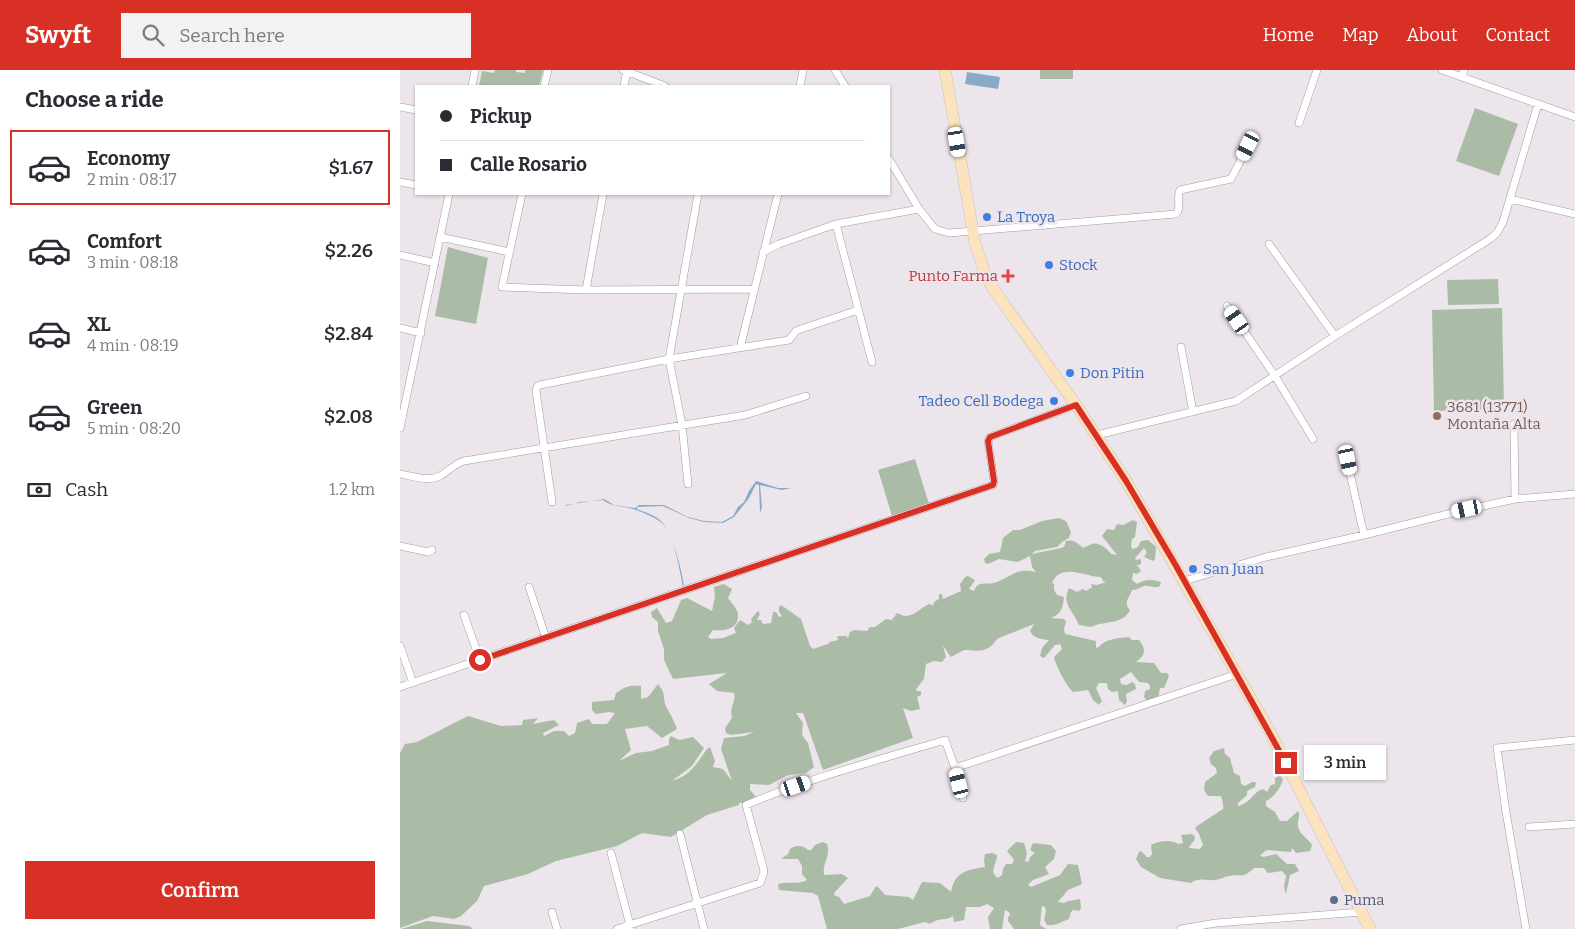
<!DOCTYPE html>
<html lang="en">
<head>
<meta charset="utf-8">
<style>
	:root { --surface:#fff; --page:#f2f2f3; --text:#2b2b33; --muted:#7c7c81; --line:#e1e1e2; --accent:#d93025 }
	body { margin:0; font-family:Bitter,serif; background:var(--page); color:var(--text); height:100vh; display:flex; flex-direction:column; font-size:19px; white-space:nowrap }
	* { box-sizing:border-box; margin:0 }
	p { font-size:16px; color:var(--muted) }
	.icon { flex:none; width:28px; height:28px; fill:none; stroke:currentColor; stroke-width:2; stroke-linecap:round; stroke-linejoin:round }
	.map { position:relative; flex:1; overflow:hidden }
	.details { display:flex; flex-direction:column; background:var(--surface); width:400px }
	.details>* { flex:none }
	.hud { position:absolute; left:15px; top:15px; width:475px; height:110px; border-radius:0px; box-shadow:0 1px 4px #0004; display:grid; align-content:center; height:110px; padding:0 25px; background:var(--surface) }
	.end { position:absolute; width:22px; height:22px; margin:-11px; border:6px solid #d93025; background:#fff; box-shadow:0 0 0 2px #fff }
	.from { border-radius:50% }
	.bubble { position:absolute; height:35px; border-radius:0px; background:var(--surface); box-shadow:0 1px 4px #0004; font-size:16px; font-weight:600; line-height:35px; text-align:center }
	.car { position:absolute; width:15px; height:30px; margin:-15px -8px; border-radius:6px; box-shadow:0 0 4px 1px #0007; background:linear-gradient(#fff 24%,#345 0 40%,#fff 0 76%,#345 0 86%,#fff 0) }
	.hud b { display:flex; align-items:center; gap:18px; height:48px; font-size:19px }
	.hud b+b { border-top:1px solid var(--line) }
	.hud i { width:12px; height:12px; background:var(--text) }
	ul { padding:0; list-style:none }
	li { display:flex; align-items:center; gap:15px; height:75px; margin:0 10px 8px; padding:0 15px; border:2px solid transparent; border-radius:0px }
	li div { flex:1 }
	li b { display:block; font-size:19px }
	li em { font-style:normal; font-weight:600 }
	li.active { border-color:var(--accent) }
	li>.icon { width:45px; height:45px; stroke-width:1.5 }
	h2 { padding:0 25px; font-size:22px; line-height:60px }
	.pay { display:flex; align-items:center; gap:12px; height:55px; padding:0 25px; font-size:19px }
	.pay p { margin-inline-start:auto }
	.primary-button { display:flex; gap:10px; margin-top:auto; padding:10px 25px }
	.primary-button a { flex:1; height:58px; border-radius:0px; background:var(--accent); color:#fff; font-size:20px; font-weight:600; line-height:58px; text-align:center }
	header { display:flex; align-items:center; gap:30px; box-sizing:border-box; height:70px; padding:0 25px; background:var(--accent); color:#fff }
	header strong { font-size:24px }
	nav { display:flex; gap:28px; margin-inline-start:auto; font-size:18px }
	.search { width:350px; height:45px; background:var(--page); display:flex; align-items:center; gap:12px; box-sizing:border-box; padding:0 18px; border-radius:0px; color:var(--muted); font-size:19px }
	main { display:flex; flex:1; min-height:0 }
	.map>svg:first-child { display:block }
</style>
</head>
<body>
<header>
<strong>Swyft</strong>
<div class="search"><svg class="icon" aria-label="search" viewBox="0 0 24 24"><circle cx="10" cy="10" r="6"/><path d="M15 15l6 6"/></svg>Search here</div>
<nav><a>Home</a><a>Map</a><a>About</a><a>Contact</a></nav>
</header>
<main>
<section class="details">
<h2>Choose a ride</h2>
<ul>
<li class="active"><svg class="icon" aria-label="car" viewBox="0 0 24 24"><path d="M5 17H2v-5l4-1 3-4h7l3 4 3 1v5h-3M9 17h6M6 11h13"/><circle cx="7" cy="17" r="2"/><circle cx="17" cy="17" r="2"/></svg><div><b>Economy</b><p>2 min · 08:17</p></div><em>$1.67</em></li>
<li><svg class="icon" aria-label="car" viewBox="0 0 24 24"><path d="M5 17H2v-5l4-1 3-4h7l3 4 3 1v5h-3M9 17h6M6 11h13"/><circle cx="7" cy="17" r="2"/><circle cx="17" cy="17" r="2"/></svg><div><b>Comfort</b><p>3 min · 08:18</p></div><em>$2.26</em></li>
<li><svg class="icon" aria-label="car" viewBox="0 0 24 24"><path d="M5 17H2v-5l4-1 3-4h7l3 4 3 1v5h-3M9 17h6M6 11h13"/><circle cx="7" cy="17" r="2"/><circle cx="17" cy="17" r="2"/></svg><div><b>XL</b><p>4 min · 08:19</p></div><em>$2.84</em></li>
<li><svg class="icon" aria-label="car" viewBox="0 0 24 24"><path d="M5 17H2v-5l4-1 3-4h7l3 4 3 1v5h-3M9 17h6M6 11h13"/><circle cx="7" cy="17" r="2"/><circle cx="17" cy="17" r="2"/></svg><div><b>Green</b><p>5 min · 08:20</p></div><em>$2.08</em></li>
</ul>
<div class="pay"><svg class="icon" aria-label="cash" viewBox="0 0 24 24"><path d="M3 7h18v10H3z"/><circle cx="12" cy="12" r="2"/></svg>Cash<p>1.2 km</p></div>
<div class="primary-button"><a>Confirm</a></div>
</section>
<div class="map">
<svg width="1175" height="859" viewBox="0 0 1175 859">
	<rect width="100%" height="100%" fill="#ece5ec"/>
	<path fill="#aabca6" d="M 95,0 L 116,0 L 116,2 L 125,3 L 125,0 L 143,0 L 139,16 L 79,16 L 82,1 L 94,3 Z
		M 640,0 L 673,0 L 673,9 L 640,9 Z
		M 1075,38 L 1118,54 L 1099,106 L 1056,91 Z
		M 48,177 L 88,188 L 76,254 L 35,246 Z
		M 1098,209 L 1099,234 L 1048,235 L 1047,210 Z
		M 1102,238 L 1104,339 L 1034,341 L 1032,240 Z
		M 515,389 L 529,434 L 492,446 L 478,400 Z
		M 659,448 L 666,451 L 671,462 L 669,468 L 662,472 L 657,477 L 635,481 L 632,484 L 661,478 L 664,477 L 666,471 C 674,469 677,473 683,478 C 686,477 689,475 692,474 C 698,472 707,478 711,484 L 717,485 L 702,466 L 707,459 L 714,460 L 717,454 L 723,455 L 733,450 L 737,452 L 735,467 L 732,469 L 731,477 L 733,479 L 738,477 L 741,471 L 748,470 L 756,477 L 755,489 L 753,491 L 744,487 L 747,482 L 744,478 L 735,488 L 736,490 L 741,489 L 741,494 L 735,496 L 738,496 L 741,501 L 737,504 L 733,503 L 732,510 L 737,514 C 745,509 751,509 761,512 L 760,516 C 754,519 750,515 744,516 C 739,518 737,520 732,520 C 729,529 723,532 730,540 C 722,556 704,550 691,557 L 679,555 C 673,540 661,534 669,518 L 677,522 L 683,519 L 686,521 L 692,517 L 691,514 L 697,515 L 706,512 L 703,511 L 701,507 C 685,507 661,492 652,513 L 654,514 L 654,520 L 657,525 L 664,527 C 663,538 661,545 650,548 L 664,549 L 666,552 L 664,559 L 665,564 L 696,571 L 696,578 L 699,577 C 705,569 718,568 729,567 L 732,570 L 739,570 C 747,580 745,585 736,592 L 754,593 L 761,603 L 767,603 L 769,606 L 764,618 L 760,618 L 758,628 L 747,631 L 744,627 L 745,621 L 750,619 L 750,616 L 748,613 L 739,612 L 731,602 L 720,609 L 721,614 L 727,615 L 732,612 L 735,614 L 736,619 L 726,624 L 727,631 L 725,635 L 719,630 L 718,621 L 712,622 L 708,619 L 707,613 L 699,613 L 696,618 L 702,631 L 699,635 L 693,630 L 688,620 L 673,622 C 667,617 655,594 654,587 L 662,579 L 660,574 L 655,575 L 644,588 L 640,586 L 642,578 L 649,570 C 641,569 634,569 630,561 L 634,554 L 599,568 C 594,571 595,573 591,576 C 583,583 573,580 564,580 L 551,587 L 543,576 L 546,587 L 542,592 L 534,591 L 526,594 L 524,609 L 516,619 L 517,621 L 521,621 L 521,625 L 517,627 L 520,639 L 511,641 L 503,638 L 513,668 L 423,700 L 403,643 L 396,643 L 403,653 L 402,665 L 408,673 L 414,697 L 406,703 L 388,705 L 369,715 L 350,714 L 350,720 L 357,728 L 345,733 L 339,733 L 339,735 L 307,745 L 271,767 L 242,763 L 217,776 L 156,791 L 128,804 L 84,816 L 77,831 L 61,846 L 54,849 L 33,846 L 0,858 L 0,683 L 5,674 L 17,672 L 68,646 L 101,656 L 122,655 L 123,650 L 138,648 L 133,654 L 154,650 L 159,655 L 143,663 L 144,666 L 154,661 L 164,661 L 169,666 L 175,663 L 177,653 L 189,649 L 192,654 L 207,654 L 215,643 L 209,642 L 196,644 L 192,640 L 192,632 L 214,630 L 216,623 C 224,617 231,614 241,616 L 241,629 L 248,627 L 258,614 C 267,625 262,626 266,636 C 270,644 274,650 277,659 L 262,668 L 247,656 L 225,659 L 231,680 L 219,691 L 236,683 L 252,681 L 269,675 L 269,669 L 271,666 L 279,670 L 293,667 L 304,678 L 292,696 L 272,711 C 290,706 297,693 307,679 L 310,677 L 315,691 L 313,697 L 323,699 L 332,711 L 321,679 L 324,668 L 344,666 L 354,662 L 331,665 L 326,663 L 325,658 L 332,648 C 329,637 336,633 334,623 L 317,621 L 309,614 L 327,603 L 273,609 L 264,590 L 264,579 L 258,561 L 258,552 L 252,547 L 251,542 L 257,538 L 266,553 L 272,551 L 281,530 L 287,528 L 312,541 L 315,527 L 314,517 L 324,514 L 332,519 L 328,528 C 331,533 339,540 338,546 C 338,560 323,561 313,560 L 308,567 L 311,569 L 323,568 L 336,563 L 334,558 L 340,550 L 348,555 L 352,552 L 351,549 L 358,541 L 360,544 L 357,550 L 361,550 L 363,554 L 371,553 L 373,542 L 376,542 L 379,547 L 382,546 L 379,542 L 379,537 L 381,535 L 401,549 L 410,576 L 413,579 L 428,574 L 430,572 L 438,570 L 437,566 L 446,566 L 448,568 L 450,562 L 454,560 L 467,561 L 470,557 L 475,557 L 486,549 L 492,550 L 497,543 C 500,544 503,546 506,546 C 515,546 522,536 530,534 L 533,536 L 534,532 L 539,529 L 539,524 L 542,524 L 543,529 L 561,521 L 560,514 L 565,507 L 568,506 L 575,510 L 569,519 L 574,521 C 578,509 588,516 597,512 C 613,505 617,498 636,502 L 632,497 L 630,486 L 618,492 L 599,489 L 588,494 L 585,493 L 584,489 L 589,484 L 600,482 L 603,468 L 613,460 L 620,460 L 642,451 Z
		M 824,678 L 825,684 L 830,688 L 834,703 L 840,706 L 841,714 L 845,716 L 852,712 L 856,712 L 855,717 L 847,721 L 847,725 L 838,733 L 838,736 C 852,732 853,722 863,719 L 867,722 L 871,715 L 875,714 L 875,708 L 880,706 L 883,709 C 881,718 874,727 866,731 L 866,736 L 875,742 L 880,751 L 887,751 L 898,741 L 899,743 C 900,747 897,751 898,755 C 898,764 908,768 912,775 L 910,781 L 896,783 L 892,778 L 891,782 L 867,780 L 860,785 L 863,787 L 876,784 L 887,794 L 895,794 L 899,801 L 890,805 L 886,824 L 884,817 L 886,806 L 882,801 L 868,803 L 864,798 L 854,798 C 841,810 843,803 829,806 C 824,807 819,810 814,810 C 805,811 799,807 791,813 L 760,808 L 741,797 L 736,789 L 739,782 L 741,781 L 747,787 L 750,787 L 752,784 L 751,775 C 759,771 771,769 778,774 L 783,773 L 781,765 L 792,764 L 795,767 L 794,771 L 791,774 L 789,778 L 800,779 L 803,775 L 799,764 L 795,758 C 799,754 822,740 823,739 C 824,736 822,729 821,726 L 808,726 L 804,720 L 805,712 L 817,703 L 816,698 L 811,694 L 809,688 L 814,681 Z
		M 423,772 L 427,774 C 431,785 422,794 424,805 L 442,804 L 448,808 L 435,822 L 434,825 L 439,827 L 444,834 L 470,826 L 476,816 L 479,818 L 485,825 L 509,827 L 513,830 L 522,812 L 540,813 L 551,822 C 555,802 566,800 585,797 L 584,791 L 585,784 L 592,783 L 597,785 C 597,794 588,802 598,808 L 602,805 L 603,799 L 606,794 L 612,794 L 614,790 L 607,781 L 616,772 L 624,773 L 627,783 L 625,792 L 629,791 L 630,787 L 635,783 L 630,780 L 633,773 L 651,775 L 656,781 L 654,789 L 645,797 L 649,804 L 633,810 L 628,815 L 631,817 L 660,805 L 668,794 L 678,795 L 682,814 L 668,820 L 658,832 L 664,833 L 668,831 L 680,829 L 681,838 L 679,841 L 673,840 L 671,842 L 669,849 C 661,852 656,856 647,855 L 644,850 L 646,841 L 645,837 L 642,836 L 640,855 L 646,859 L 614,859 L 608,851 L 608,847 L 610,845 L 609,842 L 605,840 L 602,859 L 590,859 L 588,847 L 594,838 L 587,834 L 580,837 L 566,837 L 564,850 L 554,852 L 553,846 C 546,851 539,847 530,854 L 525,852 L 498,859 L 427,859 L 418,826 L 413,823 L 379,820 L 378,814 C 388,811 399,815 407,810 L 402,804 L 402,796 L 398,789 L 381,789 L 388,784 L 390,779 C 396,775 403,775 408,780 L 411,780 L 415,775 Z
		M 27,851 L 69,856 L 73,859 L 1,859 Z"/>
	<path fill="#87abc7" d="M 567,2 L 600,7 L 598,19 L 565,14 Z
		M 356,411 L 378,418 L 391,418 L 382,420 L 360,415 L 362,437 L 360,443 L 359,415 L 356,414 L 349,428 L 334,447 L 323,453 L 304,452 L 289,448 L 263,436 L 237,437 L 237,439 C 244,442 255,445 261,451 C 271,459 285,508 284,521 C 280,503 275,468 263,454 C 257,448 244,443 236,440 C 224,435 213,438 203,430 L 180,432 L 166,436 L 166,435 L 204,429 L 214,435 L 235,438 L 239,435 L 264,435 L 288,447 L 304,451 L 322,452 L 333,446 L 338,437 L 344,432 L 349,421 Z"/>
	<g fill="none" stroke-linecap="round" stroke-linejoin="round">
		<g stroke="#a19ba1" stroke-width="8">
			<path id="street" d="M 223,0 L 265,16
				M 435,0 L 445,16
				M 1042,0 L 1175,47
				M 1062,7 L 1064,0
				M 72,16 L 75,0
				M 144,16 L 148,0
				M 224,16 L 227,0
				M 400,16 L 403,0
				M 0,37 L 16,40
				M 899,53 L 917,0
				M 489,89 L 519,139 L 535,159 L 549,163 L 776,144 C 782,138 776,127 780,120 L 831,109 L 848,76
				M 0,112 L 16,115
				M 122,124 L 102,217 L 186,220 L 354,219
				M 1110,129 L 1175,144
				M 436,154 L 472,292
				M 40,167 L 110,182
				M 869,174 L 935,266
				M 363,182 L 379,174 L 436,154 L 519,139
				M 0,185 L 35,193
				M 186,220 L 203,124
				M 827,236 L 875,306 L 913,369
				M 0,258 L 21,263
				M 781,277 L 793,342
				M 340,278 L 378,124
				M 1114,354 L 1115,429
				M 0,358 L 49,124
				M 697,365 L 836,331 L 935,266 L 1090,169 L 1097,163 L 1103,152 L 1138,34
				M 947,390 L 964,465
				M 0,404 C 12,406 28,412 40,406 C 49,401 54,394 64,391 L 345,345 L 406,326
				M 288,414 L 282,355 L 269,289 L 298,124
				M 152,432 L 136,321 L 137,317 L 140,315 L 269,289 L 389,270 L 396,261 L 401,259 L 458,240
				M 0,476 L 28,482 L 32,480
				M 784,511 L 866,487 L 964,465 L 1052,443 L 1115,429 L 1175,424
				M 129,517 L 146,568
				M 64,545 L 80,590
				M 0,576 L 13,613
				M 0,617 L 593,415 L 594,411 L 588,371 L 590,367 L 676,335
				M 555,698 L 837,604
				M 1129,757 L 1175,754
				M 280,764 L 304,859
				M 211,783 L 231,859
				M 152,842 L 157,859
				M 217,859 L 360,813 L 364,802 L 363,797 L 346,735 C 410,708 478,690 545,670 L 555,698 L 563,728
				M 781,859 L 816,853 L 962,842
				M 1126,859 L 1106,742 L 1097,678 L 1175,670"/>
		</g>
		<g stroke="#c3c3c3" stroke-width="12">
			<path id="primary" d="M 545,0 L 575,173 L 585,204 L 594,220 L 676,335 L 726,411 L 869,660 L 970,859"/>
		</g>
		<use href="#street" stroke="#fff" stroke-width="7"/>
		<use href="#primary" stroke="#fbe3bd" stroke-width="11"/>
	</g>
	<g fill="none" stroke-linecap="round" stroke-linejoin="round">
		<path stroke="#d93025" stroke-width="6" d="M 80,590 L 593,415 L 594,411 L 588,371 L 590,367 L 676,335 L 726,411 L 775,494 L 886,693"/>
	</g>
	<g fill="#3f7fe0" stroke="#ece5ec" stroke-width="2">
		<circle cx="587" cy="147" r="5"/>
		<circle cx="649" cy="195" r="5"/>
		<circle cx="670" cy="303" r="5"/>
		<circle cx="654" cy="331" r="5"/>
		<circle cx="793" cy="499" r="5"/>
	</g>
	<path fill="#e0444e" stroke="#ece5ec" stroke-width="2" d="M605.5 198.5h5v5h5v5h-5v5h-5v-5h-5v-5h5z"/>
	<circle fill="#8d6e63" stroke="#ece5ec" stroke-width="2" cx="1037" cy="346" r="5"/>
	<circle fill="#5c6f8a" stroke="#ece5ec" stroke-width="2" cx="934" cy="830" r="5"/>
	<g text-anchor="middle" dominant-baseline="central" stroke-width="5" stroke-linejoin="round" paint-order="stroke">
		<g font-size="15" fill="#366cbe" stroke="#ece5ec" text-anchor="start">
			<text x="597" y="147">La Troya</text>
			<text x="659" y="195">Stock</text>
			<text x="680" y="303">Don Pitin</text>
			<text x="644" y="331" text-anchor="end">Tadeo Cell Bodega</text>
			<text x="803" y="499">San Juan</text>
		</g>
		<g font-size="15" fill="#be3a42" stroke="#ece5ec" text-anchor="end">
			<text x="598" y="206">Punto Farma</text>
		</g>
		<g font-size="15" fill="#785e54" stroke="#ece5ec" text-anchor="start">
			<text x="1047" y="337">3681 (13771)<tspan x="1047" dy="17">Montaña Alta</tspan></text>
		</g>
		<g font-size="15" fill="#4e5e75" stroke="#ece5ec" text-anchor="start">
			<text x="944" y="830">Puma</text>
		</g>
	</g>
</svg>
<i class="end from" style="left:80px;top:590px"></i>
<i class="end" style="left:886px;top:693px"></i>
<div class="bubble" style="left:904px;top:675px;width:82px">3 min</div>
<i class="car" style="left:557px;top:72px;rotate:170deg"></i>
<i class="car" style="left:848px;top:76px;rotate:206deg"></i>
<i class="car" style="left:837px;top:250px;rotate:325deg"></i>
<i class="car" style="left:948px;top:390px;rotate:168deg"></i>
<i class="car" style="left:1067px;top:439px;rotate:258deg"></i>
<i class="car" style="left:559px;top:713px;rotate:346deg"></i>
<i class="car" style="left:396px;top:716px;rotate:71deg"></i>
<div class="hud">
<b><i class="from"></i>Pickup</b>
<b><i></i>Calle Rosario</b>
</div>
</div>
</main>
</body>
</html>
